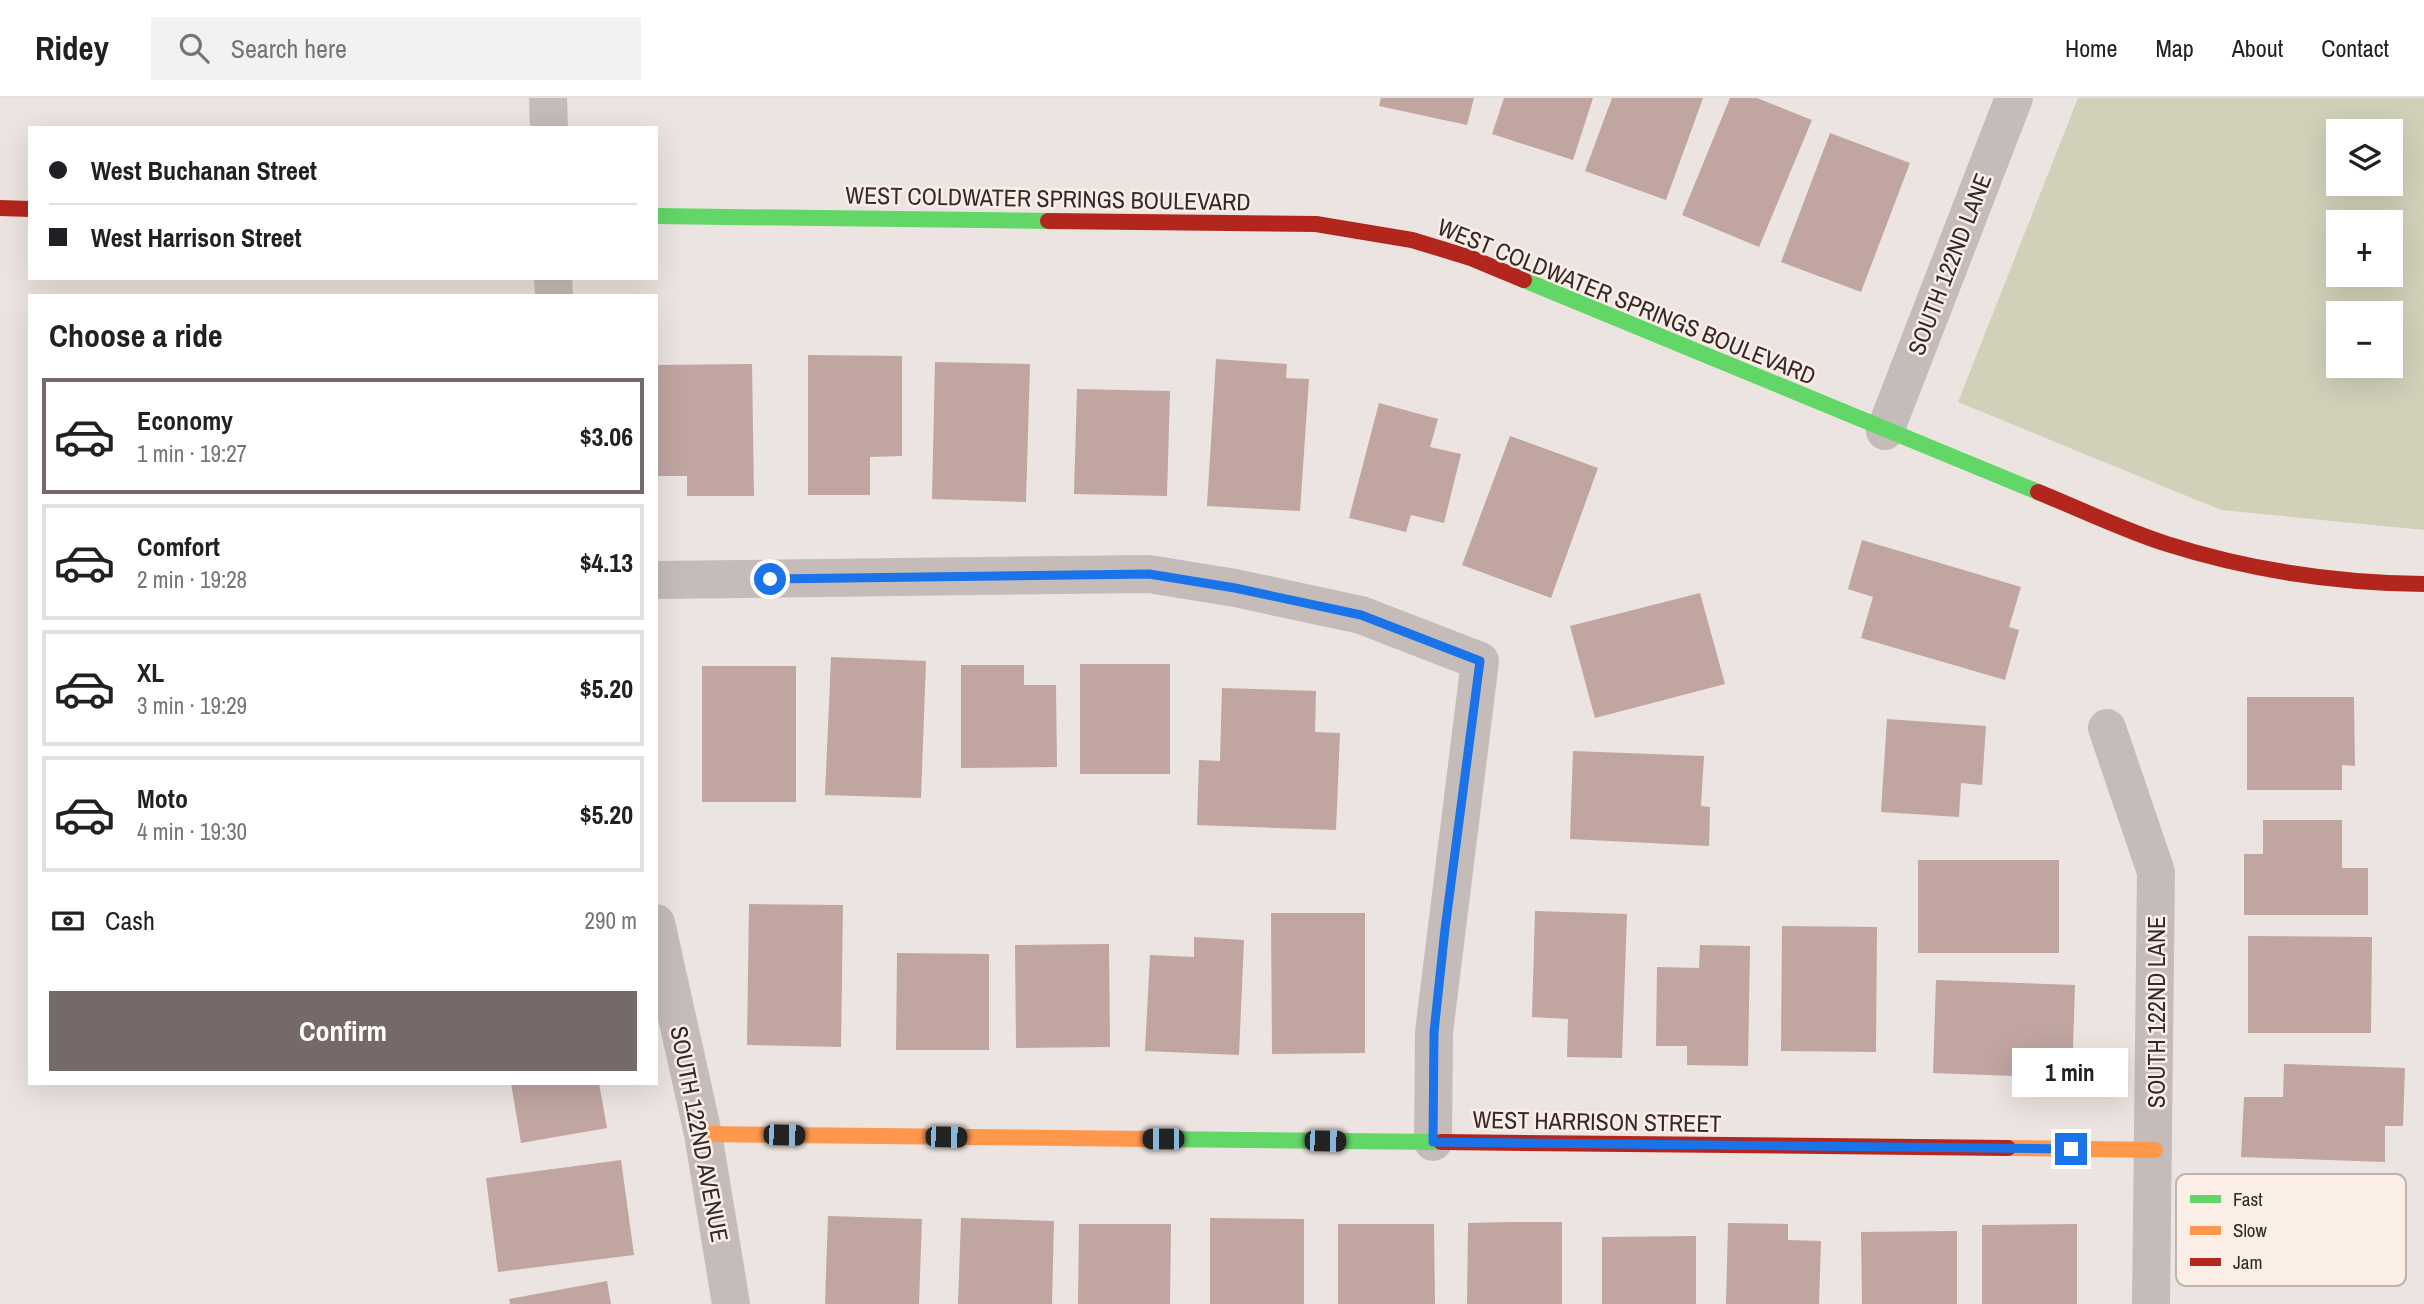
<!DOCTYPE html>
<html lang="en">
<head>
<meta charset="utf-8">
<style>
	:root { --surface:#fff; --page:#f2f2f2; --text:#202124; --muted:#757577; --line:#e0e0e0; --accent:#766a68 }
	body { margin:0; font-family:"Archivo Narrow",sans-serif; background:var(--page); color:var(--text); height:100vh; display:flex; flex-direction:column; font-size:26px; white-space:nowrap }
	* { box-sizing:border-box; margin:0 }
	p { font-size:23px; color:var(--muted) }
	.icon { flex:none; width:38px; height:38px; fill:none; stroke:currentColor; stroke-width:2; stroke-linecap:round; stroke-linejoin:round }
	.map { position:relative; flex:1; overflow:hidden }
	.drawer { position:absolute; left:28px; top:196px; width:630px; height:791px; display:flex; flex-direction:column; background:var(--surface); border-radius:0px; box-shadow:0 7px 28px #0002 }
	.drawer>* { flex:none }
	.hud { position:absolute; left:28px; top:28px; width:630px; height:154px; border-radius:0px; box-shadow:0 7px 28px #0002; display:grid; align-content:center; height:154px; padding:0 21px; background:var(--surface) }
	.buttons { position:absolute; left:2326px; top:21px; display:grid; gap:14px }
	.buttons a { display:grid; place-items:center; width:77px; height:77px; border-radius:0px; background:var(--surface); box-shadow:0 7px 28px #0002; font-size:35px }
	.end { position:absolute; width:32px; height:32px; margin:-16px; border:9px solid #1a73e8; background:#fff; box-shadow:0 0 0 4px #fff }
	.from { border-radius:50% }
	.bubble { position:absolute; height:49px; border-radius:0px; background:var(--surface); box-shadow:0 7px 28px #0002; font-size:23px; font-weight:800; line-height:49px; text-align:center }
	.car { position:absolute; width:21px; height:42px; margin:-21px -10px; border-radius:9px; box-shadow:0 0 5px 2px #0007; background:linear-gradient(#222 24%,#8ab4d8 0 40%,#222 0 76%,#8ab4d8 0 86%,#222 0) }
	.hud b { display:flex; align-items:center; gap:24px; height:66px; font-size:26px }
	.hud b+b { border-top:2px solid var(--line) }
	.hud i { width:18px; height:18px; background:var(--text) }
	ul { padding:0; list-style:none }
	li { display:flex; align-items:center; gap:21px; height:116px; margin:0 14px 10px; padding:0 7px; border:4px solid var(--line); border-radius:0px }
	li div { flex:1 }
	li b { display:block; font-size:26px }
	li em { font-style:normal; font-weight:800 }
	li.on { border-color:var(--accent) }
	li>.icon { width:63px; height:63px; stroke-width:1.5 }
	h2 { padding:0 21px; font-size:32px; line-height:84px }
	.pay { display:flex; align-items:center; gap:18px; height:77px; padding:0 21px; font-size:26px }
	.pay p { margin-inline-start:auto }
	.cta { display:flex; gap:14px; margin-top:auto; padding:14px 21px }
	.cta a { flex:1; height:80px; border-radius:0px; background:var(--accent); color:#fff; font-size:28px; font-weight:800; line-height:80px; text-align:center }
	header { display:flex; align-items:center; gap:42px; box-sizing:border-box; height:98px; padding:0 35px; background:var(--surface); border-bottom:2px solid var(--line) }
	header strong { font-size:33px }
	nav { display:flex; gap:38px; margin-inline-start:auto; font-size:24px }
	.search { width:490px; height:63px; background:var(--page); display:flex; align-items:center; gap:18px; box-sizing:border-box; padding:0 24px; border-radius:0px; color:var(--muted); font-size:26px }
	.map>svg:first-child { display:block }
</style>
</head>
<body>
<header>
<strong>Ridey</strong>
<div class="search"><svg class="icon" aria-label="search" viewBox="0 0 24 24"><circle cx="10" cy="10" r="6"/><path d="M15 15l6 6"/></svg>Search here</div>
<nav><a>Home</a><a>Map</a><a>About</a><a>Contact</a></nav>
</header>
<div class="map">
<svg width="2424" height="1206" viewBox="0 0 2424 1206">
	<rect width="100%" height="100%" fill="#ece4e0"/>
	<path fill="#d1d1ba" fill-rule="evenodd" d="M 2078,0 L 2424,0 L 2424,432 L 2221,412 L 1958,304 ZM 2338,33 L 2390,33 L 2390,86 L 2338,86 ZM 2338,124 L 2390,124 L 2390,177 L 2338,177 ZM 2338,215 L 2390,215 L 2390,268 L 2338,268 Z"/>
	<path fill="#c0a5a1" d="M 1381,0 L 1474,0 L 1467,27 L 1379,8 Z
		M 1504,0 L 1593,0 L 1573,62 L 1492,36 Z
		M 1612,0 L 1703,0 L 1666,102 L 1585,73 Z
		M 1730,0 L 1757,0 L 1812,22 L 1759,149 L 1682,117 Z
		M 1830,35 L 1910,65 L 1861,194 L 1781,164 Z
		M 808,257 L 902,258 L 902,358 L 870,359 L 870,397 L 808,397 Z
		M 1216,261 L 1287,266 L 1286,280 L 1309,281 L 1300,413 L 1207,408 Z
		M 935,264 L 1030,266 L 1026,404 L 932,401 Z
		M 752,266 L 754,398 L 687,398 L 687,378 L 656,378 L 656,267 Z
		M 1077,291 L 1170,293 L 1167,398 L 1074,396 Z
		M 1379,305 L 1438,321 L 1430,349 L 1461,356 L 1444,425 L 1411,417 L 1406,434 L 1349,420 Z
		M 1510,338 L 1598,370 L 1551,500 L 1462,467 Z
		M 1862,442 L 2021,489 L 2009,529 L 2019,532 L 2005,582 L 1861,540 L 1873,499 L 1848,491 Z
		M 1700,495 L 1725,586 L 1595,620 L 1570,528 Z
		M 831,559 L 926,563 L 921,700 L 825,697 Z
		M 1080,566 L 1170,566 L 1170,676 L 1080,676 Z
		M 961,567 L 1024,567 L 1024,587 L 1056,587 L 1057,669 L 961,670 Z
		M 702,568 L 796,568 L 796,704 L 702,704 Z
		M 1222,590 L 1316,593 L 1315,634 L 1340,635 L 1336,732 L 1197,727 L 1199,662 L 1220,663 Z
		M 2247,599 L 2354,599 L 2355,668 L 2342,667 L 2342,692 L 2247,692 Z
		M 1887,621 L 1986,628 L 1982,687 L 1961,685 L 1959,719 L 1881,714 Z
		M 1573,653 L 1704,658 L 1701,708 L 1710,709 L 1709,748 L 1570,741 Z
		M 2263,722 L 2342,722 L 2342,770 L 2368,770 L 2368,817 L 2244,817 L 2244,756 L 2263,756 Z
		M 1918,762 L 2059,762 L 2059,855 L 1918,855 Z
		M 749,806 L 843,807 L 841,949 L 747,947 Z
		M 1535,813 L 1627,816 L 1622,960 L 1567,959 L 1568,921 L 1532,919 Z
		M 1271,815 L 1365,815 L 1365,955 L 1272,956 Z
		M 1782,828 L 1877,829 L 1876,954 L 1781,953 Z
		M 2248,838 L 2372,839 L 2371,935 L 2248,935 Z
		M 1194,839 L 1244,842 L 1239,957 L 1145,953 L 1150,857 L 1194,859 Z
		M 1109,846 L 1110,949 L 1016,950 L 1015,847 Z
		M 1700,847 L 1750,848 L 1748,968 L 1687,967 L 1687,948 L 1656,948 L 1657,869 L 1699,870 Z
		M 897,855 L 989,856 L 989,952 L 896,952 Z
		M 1936,882 L 2075,887 L 2072,980 L 1933,975 Z
		M 2284,966 L 2405,970 L 2403,1028 L 2385,1028 L 2385,1064 L 2241,1059 L 2244,999 L 2283,999 Z
		M 511,985 L 599,985 L 607,1030 L 521,1045 Z
		M 621,1062 L 634,1157 L 498,1174 L 486,1080 Z
		M 828,1118 L 922,1121 L 919,1206 L 825,1206 Z
		M 961,1120 L 1054,1123 L 1052,1206 L 958,1206 Z
		M 1210,1120 L 1304,1121 L 1304,1206 L 1210,1206 Z
		M 1511,1124 L 1562,1124 L 1562,1206 L 1467,1206 L 1468,1125 Z
		M 1728,1125 L 1788,1126 L 1788,1142 L 1821,1143 L 1819,1206 L 1726,1206 Z
		M 1079,1126 L 1171,1126 L 1170,1206 L 1078,1206 Z
		M 1338,1126 L 1434,1126 L 1435,1206 L 1338,1206 Z
		M 2077,1126 L 2077,1206 L 1982,1206 L 1982,1127 Z
		M 1957,1133 L 1957,1206 L 1862,1206 L 1861,1134 Z
		M 1696,1138 L 1696,1206 L 1602,1206 L 1602,1139 Z
		M 607,1183 L 611,1206 L 510,1206 L 509,1201 Z"/>
	<g fill="none" stroke-linecap="round" stroke-linejoin="round">
		<path stroke="#c5bcb9" stroke-width="38" d="M 548,0 L 549,30
			M 553,180 L 554,198
			M 1885,333 L 2014,0
			M 656,482 L 1149,476 L 1235,490 L 1361,517 L 1480,563 L 1434,934 L 1433,1044
			M 2107,630 L 2156,774 L 2151,1206
			M 656,825 L 703,1036 L 731,1206"/>
		<path stroke="#63d668" stroke-width="16" d="M 656,118 L 1048,123
			M 1524,182 L 2038,394
			M 1150,1041 L 1441,1044"/>
		<path stroke="#ff974d" stroke-width="16" d="M 703,1036 L 1150,1041
			M 2008,1050 L 2155,1052"/>
		<path stroke="#b3261e" stroke-width="16" d="M 0,110 L 30,111
			M 1048,123 L 1316,126 L 1412,142 L 1471,160 L 1524,182
			M 2038,394 C 2080,411 2123,432 2167,446 C 2252,473 2335,485 2424,486
			M 1441,1044 L 2008,1050"/>
	</g>
	<g fill="none" stroke-linecap="round" stroke-linejoin="round">
		<path stroke="#1a73e8" stroke-width="9" d="M 770,481 L 1149,476 L 1235,490 L 1361,517 L 1480,563 L 1445,831 L 1434,934 L 1433,1044 L 2071,1051"/>
	</g>
	<g text-anchor="middle" dominant-baseline="central" stroke-width="5" stroke-linejoin="round" paint-order="stroke">
		<g font-size="24" fill="#362927" stroke="#faeee6">
			<text transform="translate(1048 100) rotate(1)">WEST COLDWATER SPRINGS BOULEVARD</text>
			<text transform="translate(1949 166) rotate(-69)">SOUTH 122ND LANE</text>
			<text transform="translate(1627 203) rotate(22)">WEST COLDWATER SPRINGS BOULEVARD</text>
			<text transform="translate(2156 914) rotate(-90)">SOUTH 122ND LANE</text>
			<text transform="translate(1597 1023) rotate(1)">WEST HARRISON STREET</text>
			<text transform="translate(700 1036) rotate(79)">SOUTH 122ND AVENUE</text>
		</g>
	</g>
	<rect x="2176" y="1076" width="230" height="112" rx="10" fill="#faeee6" stroke="#bfb3ad" stroke-width="2"/>
	<rect x="2190" y="1097" width="31" height="8" fill="#63d668"/>
	<rect x="2190" y="1128" width="31" height="9" fill="#ff974d"/>
	<rect x="2190" y="1160" width="31" height="8" fill="#b3261e"/>
	<g font-size="19" fill="#362927">
		<text x="2233" y="1108">Fast</text>
		<text x="2233" y="1139">Slow</text>
		<text x="2233" y="1171">Jam</text>
	</g>
</svg>
<div class="buttons">
<a><svg class="icon" aria-label="layers" viewBox="0 0 24 24"><path d="M12 4l9 5-9 5-9-5zM3 14l9 5 9-5"/></svg></a>
<a>+</a>
<a>−</a>
</div>
<i class="end from" style="left:770px;top:481px"></i>
<i class="end" style="left:2071px;top:1051px"></i>
<div class="bubble" style="left:2012px;top:950px;width:116px">1 min</div>
<i class="car" style="left:784px;top:1037px;rotate:91deg"></i>
<i class="car" style="left:946px;top:1039px;rotate:91deg"></i>
<i class="car" style="left:1163px;top:1041px;rotate:270deg"></i>
<i class="car" style="left:1325px;top:1043px;rotate:91deg"></i>
<div class="hud">
<b><i class="from"></i>West Buchanan Street</b>
<b><i></i>West Harrison Street</b>
</div>
<section class="drawer">
<h2>Choose a ride</h2>
<ul>
<li class="on"><svg class="icon" aria-label="car" viewBox="0 0 24 24"><path d="M5 17H2v-5l4-1 3-4h7l3 4 3 1v5h-3M9 17h6M6 11h13"/><circle cx="7" cy="17" r="2"/><circle cx="17" cy="17" r="2"/></svg><div><b>Economy</b><p>1 min · 19:27</p></div><em>$3.06</em></li>
<li><svg class="icon" aria-label="car" viewBox="0 0 24 24"><path d="M5 17H2v-5l4-1 3-4h7l3 4 3 1v5h-3M9 17h6M6 11h13"/><circle cx="7" cy="17" r="2"/><circle cx="17" cy="17" r="2"/></svg><div><b>Comfort</b><p>2 min · 19:28</p></div><em>$4.13</em></li>
<li><svg class="icon" aria-label="car" viewBox="0 0 24 24"><path d="M5 17H2v-5l4-1 3-4h7l3 4 3 1v5h-3M9 17h6M6 11h13"/><circle cx="7" cy="17" r="2"/><circle cx="17" cy="17" r="2"/></svg><div><b>XL</b><p>3 min · 19:29</p></div><em>$5.20</em></li>
<li><svg class="icon" aria-label="car" viewBox="0 0 24 24"><path d="M5 17H2v-5l4-1 3-4h7l3 4 3 1v5h-3M9 17h6M6 11h13"/><circle cx="7" cy="17" r="2"/><circle cx="17" cy="17" r="2"/></svg><div><b>Moto</b><p>4 min · 19:30</p></div><em>$5.20</em></li>
</ul>
<div class="pay"><svg class="icon" aria-label="cash" viewBox="0 0 24 24"><path d="M3 7h18v10H3z"/><circle cx="12" cy="12" r="2"/></svg>Cash<p>290 m</p></div>
<div class="cta"><a>Confirm</a></div>
</section>
</div>
</body>
</html>
